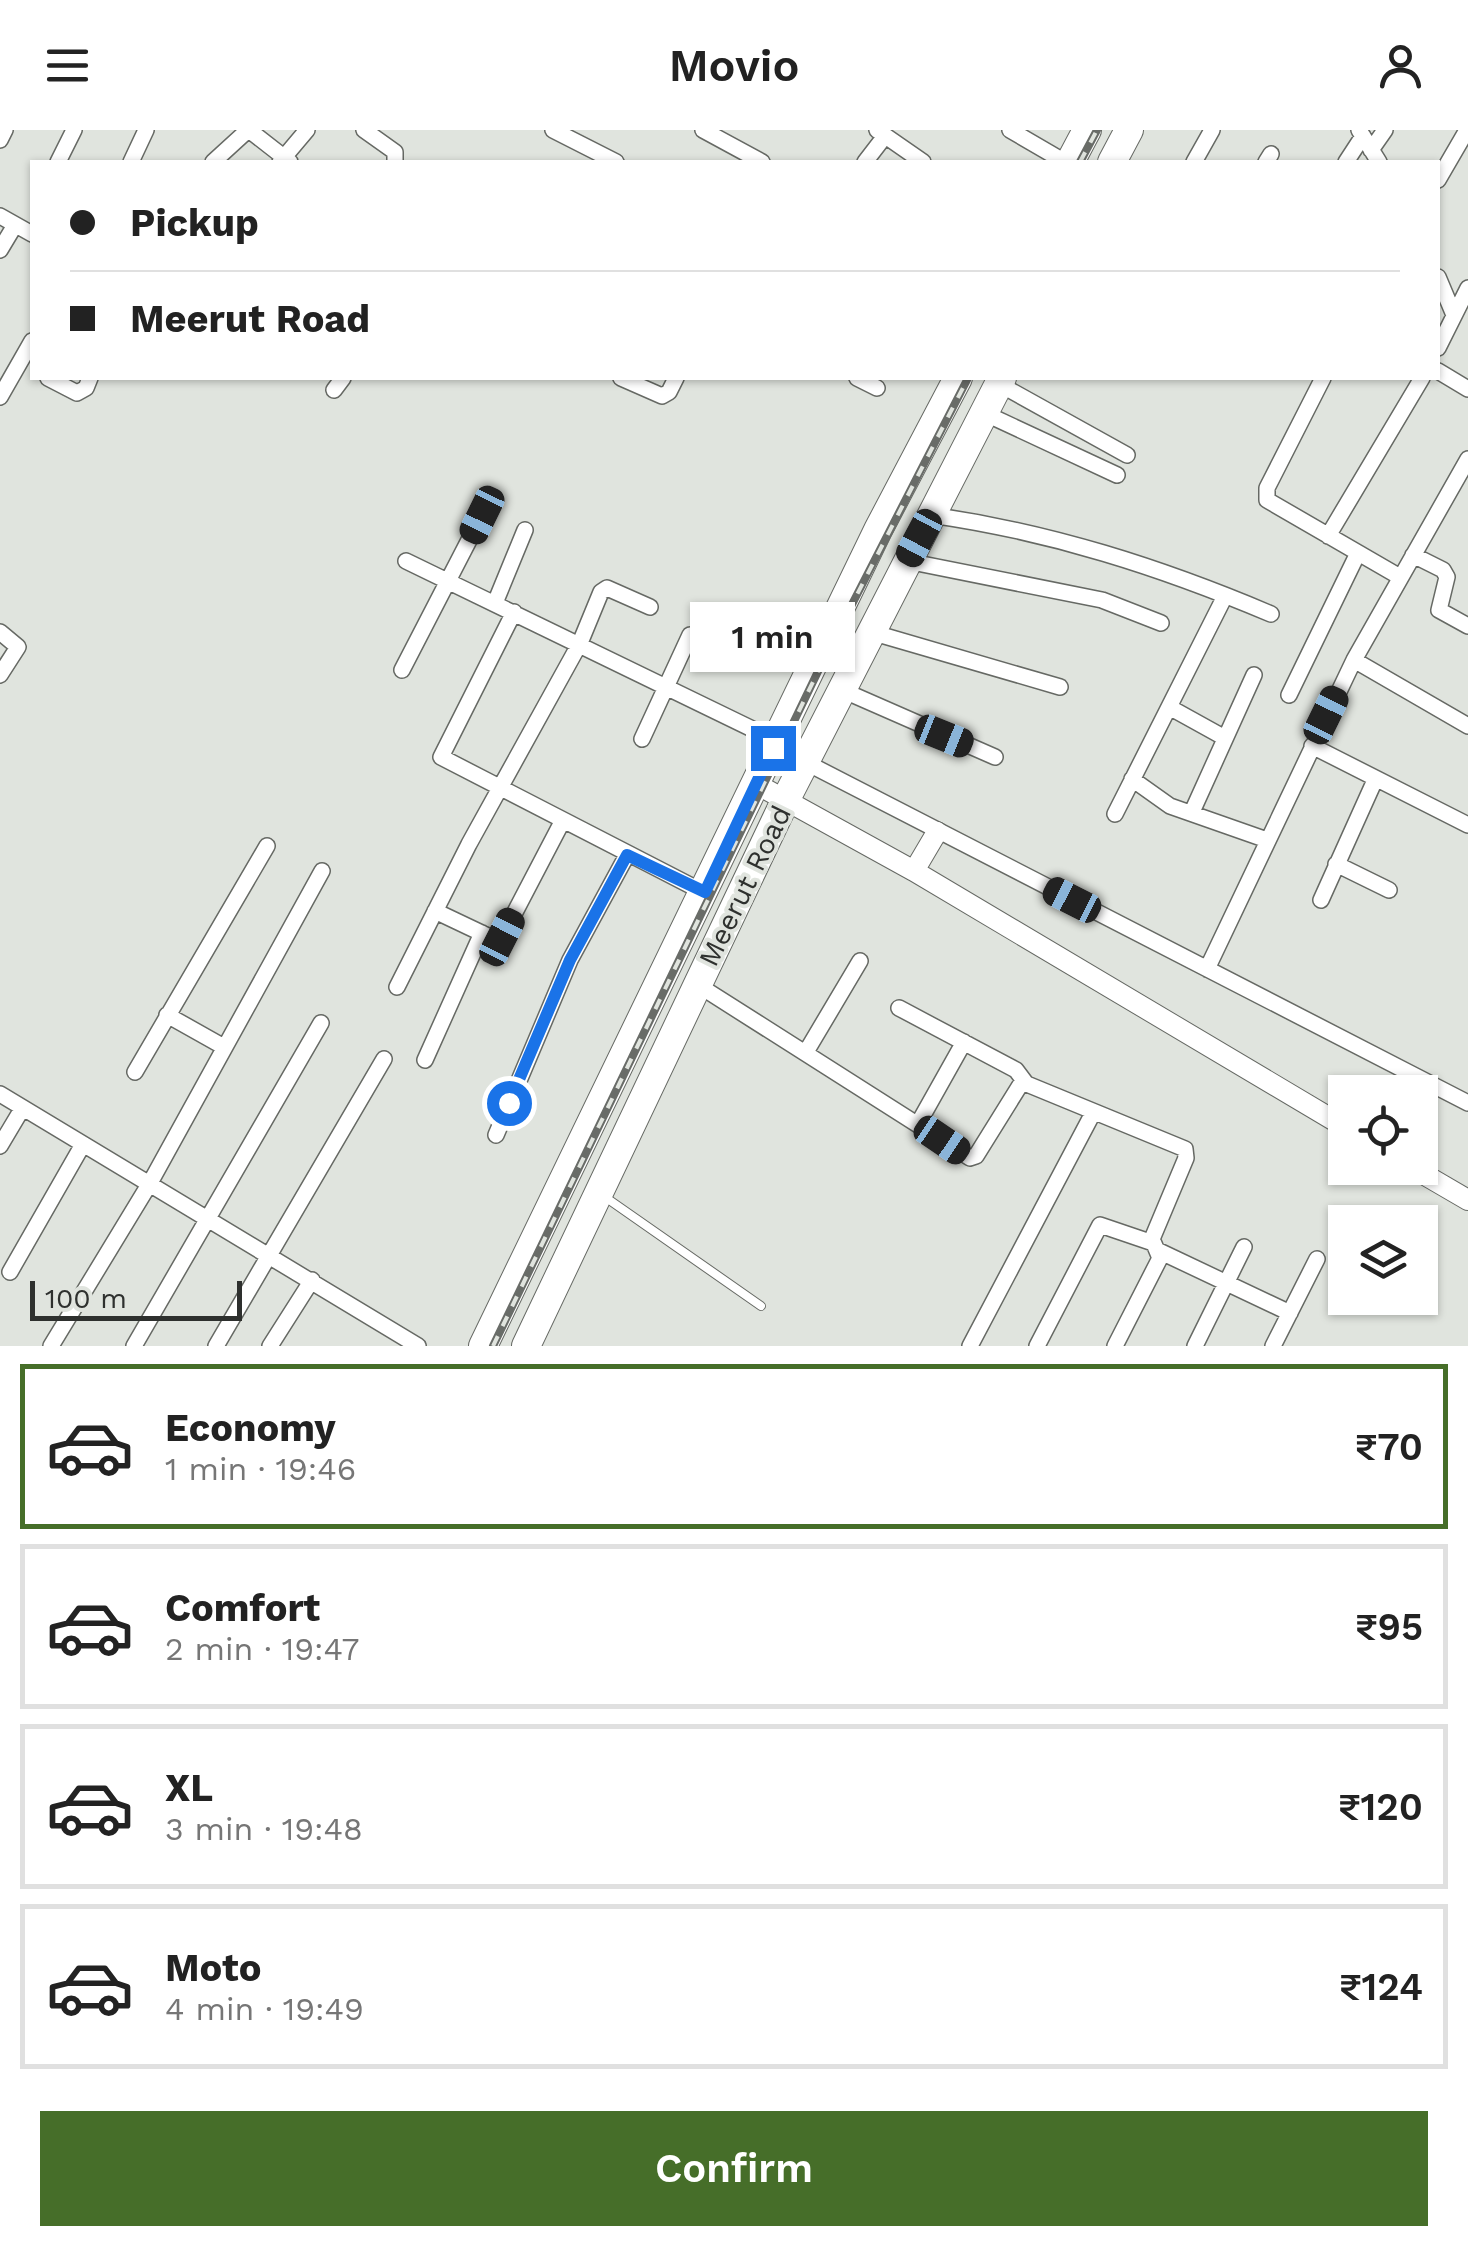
<!DOCTYPE html>
<html lang="en">
<head>
<meta charset="utf-8">
<style>
	:root { --surface:#fff; --page:#f2f2f2; --text:#222; --muted:#767676; --line:#e0e0e0; --accent:#466e29 }
	body { margin:0; font-family:"Work Sans",sans-serif; background:var(--page); color:var(--text); height:100vh; display:flex; flex-direction:column; font-size:38px; white-space:nowrap }
	* { box-sizing:border-box; margin:0 }
	p { font-size:32px; color:var(--muted) }
	.icon { flex:none; width:55px; height:55px; fill:none; stroke:currentColor; stroke-width:2; stroke-linecap:round; stroke-linejoin:round }
	.map { position:relative; height:1216px; overflow:hidden }
	.drawer { display:flex; flex-direction:column; background:var(--surface); flex:1 }
	.drawer>* { flex:none }
	.banner { position:absolute; left:30px; top:30px; width:1410px; height:220px; border-radius:0px; box-shadow:0 2px 8px #0004; display:grid; align-content:center; height:220px; padding:0 40px; background:var(--surface) }
	.buttons { position:absolute; left:1328px; top:945px; display:grid; gap:20px }
	.buttons a { display:grid; place-items:center; width:110px; height:110px; border-radius:0px; background:var(--surface); box-shadow:0 2px 8px #0004; font-size:50px }
	.scale { position:absolute; left:30px; bottom:25px; width:212px; box-sizing:border-box; padding-left:10px; border:5px solid #2e302e; border-top:0; font-size:28px; line-height:35px; white-space:nowrap; color:#2e302e; -webkit-text-stroke:8px #e0e4de; paint-order:stroke }
	.end { position:absolute; width:45px; height:45px; margin:-22px; border:12px solid #1a73e8; background:#fff; box-shadow:0 0 0 5px #fff }
	.from { border-radius:50% }
	.bubble { position:absolute; height:70px; border-radius:0px; background:var(--surface); box-shadow:0 2px 8px #0004; font-size:32px; font-weight:600; line-height:70px; text-align:center }
	.car { position:absolute; width:30px; height:60px; margin:-30px -15px; border-radius:12px; box-shadow:0 0 8px 2px #0007; background:linear-gradient(#222 24%,#8ab4d8 0 40%,#222 0 76%,#8ab4d8 0 86%,#222 0) }
	.banner b { display:flex; align-items:center; gap:35px; height:95px; font-size:38px }
	.banner b+b { border-top:2px solid var(--line) }
	.banner i { width:25px; height:25px; background:var(--text) }
	ul { padding:18px 0 0; list-style:none }
	li { display:flex; align-items:center; gap:30px; height:165px; margin:0 20px 15px; padding:0 20px; border:5px solid var(--line); border-radius:0px }
	li div { flex:1 }
	li b { display:block; font-size:38px }
	li em { font-style:normal; font-weight:600 }
	li.current { border-color:var(--accent) }
	li>.icon { width:90px; height:90px; stroke-width:1.5 }
	.button { display:flex; gap:20px; margin-top:auto; padding:20px 40px }
	.button a { flex:1; height:115px; border-radius:0px; background:var(--accent); color:#fff; font-size:40px; font-weight:600; line-height:115px; text-align:center }
	header { display:flex; justify-content:space-between; align-items:center; height:130px; padding:0 40px; background:var(--surface); font-size:45px; font-weight:600 }
	.map>svg:first-child { display:block }
</style>
</head>
<body>
<header><svg class="icon" aria-label="menu" viewBox="0 0 24 24"><path d="M4 6h16M4 12h16M4 18h16"/></svg>Movio<svg class="icon" aria-label="person" viewBox="0 0 24 24"><circle cx="12" cy="8" r="4"/><path d="M4 21q1-7 8-7t8 7"/></svg></header>
<div class="map">
<svg width="1468" height="1216" viewBox="0 0 1468 1216">
	<rect width="100%" height="100%" fill="#e0e4de"/>
	<g fill="none" stroke-linecap="round" stroke-linejoin="round">
		<g stroke="#666964" stroke-width="10">
			<path id="service" d="M 605,1067 L 761,1176"/>
		</g>
		<g stroke="#666964" stroke-width="18">
			<path id="minor" d="M 249,0 L 290,32
				M 364,0 L 395,22 L 395,32
				M 553,0 L 616,32
				M 703,0 L 762,32
				M 877,0 L 923,32
				M 1010,0 L 1065,32
				M 1359,0 L 1379,32
				M 0,10 L 5,0
				M 1371,20 L 1385,0
				M 58,32 L 74,0
				M 131,32 L 146,0
				M 213,32 L 248,0
				M 280,32 L 307,0
				M 865,32 L 885,6
				M 1194,32 L 1212,0
				M 1266,32 L 1271,24
				M 1346,32 L 1363,6
				M 1438,50 L 1467,0
				M 0,86 L 32,104
				M 0,120 L 15,95
				M 1438,147 L 1454,185
				M 1438,218 L 1468,158
				M 1438,241 L 1468,259
				M 48,248 L 77,263 L 86,258 L 90,248
				M 621,248 L 662,266 L 669,262 L 676,248
				M 857,248 L 877,258
				M 1323,248 L 1267,358 L 1267,370 L 1400,447
				M 999,254 L 1127,325
				M 334,260 L 343,248
				M 0,267 L 32,211
				M 984,283 L 1117,345
				M 931,385 C 1050,402 1160,437 1271,484
				M 1328,406 L 1422,248
				M 1413,425 L 1443,440 L 1447,447 L 1439,480 L 1468,496
				M 406,431 L 777,611
				M 907,431 L 1102,470 L 1161,493
				M 495,473 L 525,400
				M 514,482 L 441,627 L 705,763
				M 0,502 L 18,517 L 0,545
				M 871,502 L 1060,557
				M 1354,530 L 1468,596
				M 402,540 L 482,385
				M 842,560 L 995,627
				M 1289,565 L 1358,423
				M 1169,577 L 1225,608
				M 642,609 L 690,505
				M 1312,616 L 1468,695
				M 805,632 L 1468,973
				M 1132,649 L 1170,676 L 1267,710
				M 1192,682 L 1254,545
				M 1115,684 L 1225,466
				M 1336,734 L 1389,760
				M 1321,770 L 1375,650
				M 435,781 L 494,809 L 502,807 L 562,692
				M 1207,839 L 1354,530 L 1468,329
				M 698,855 L 970,1028 L 976,1026 L 1022,952 L 1185,1019 L 1186,1028 L 1152,1109 L 1160,1128 L 1115,1216
				M 397,857 L 469,714 L 580,513 L 601,462 L 607,458 L 650,477
				M 899,878 L 1016,940 L 1025,952
				M 167,885 L 224,917
				M 806,922 L 860,831
				M 425,930 L 482,803
				M 135,942 L 267,716
				M 0,964 L 418,1216
				M 918,994 L 964,912
				M 496,1005 L 570,830 L 627,725
				M 0,1016 L 22,979
				M 1159,1121 L 1290,1183
				M 10,1142 L 82,1016
				M 51,1216 L 150,1053 L 322,741
				M 134,1216 L 321,893
				M 216,1216 L 384,929
				M 270,1216 L 312,1150
				M 970,1216 L 1093,983
				M 1037,1216 L 1100,1095 L 1153,1113
				M 1195,1216 L 1244,1117
				M 1273,1216 L 1317,1129"/>
		</g>
		<g stroke="#666964" stroke-width="22">
			<path id="tertiary" d="M 758,655 L 914,741 L 1345,997
				M 914,741 L 937,702
				M 1413,1038 L 1468,1070"/>
		</g>
		<g stroke="#666964" stroke-width="30">
			<path id="trunk" d="M 1070,32 L 1087,0
				M 1112,32 L 1129,0
				M 483,1216 L 878,400 L 958,248
				M 526,1216 L 786,669 L 1002,248"/>
		</g>
		<use href="#service" stroke="#fff" stroke-width="8"/>
		<use href="#minor" stroke="#fff" stroke-width="15"/>
		<use href="#tertiary" stroke="#fff" stroke-width="20"/>
		<use href="#trunk" stroke="#fff" stroke-width="28"/>
		<g stroke="#696c68" stroke-width="8">
			<path id="rail" d="M 1080,32 L 1097,0
				M 493,1216 L 824,529 L 968,248"/>
		</g>
		<use href="#rail" stroke="#e0e4de" stroke-width="4" stroke-dasharray="11" stroke-linecap="butt"/>
	</g>
	<g fill="none" stroke-linecap="round" stroke-linejoin="round">
		<path stroke="#1a73e8" stroke-width="12" d="M 509,973 L 570,830 L 627,725 L 705,762 L 773,618"/>
	</g>
	<g text-anchor="middle" dominant-baseline="central" stroke-width="8" stroke-linejoin="round" paint-order="stroke">
		<g font-size="28" fill="#2e302e" stroke="#e0e4de">
			<text transform="translate(745 756) rotate(-64)">Meerut Road</text>
		</g>
	</g>
</svg>
<div class="buttons">
<a><svg class="icon" aria-label="locate" viewBox="0 0 24 24"><circle cx="12" cy="12" r="6"/><path d="M12 2v4M12 18v4M2 12h4M18 12h4"/></svg></a>
<a><svg class="icon" aria-label="layers" viewBox="0 0 24 24"><path d="M12 4l9 5-9 5-9-5zM3 14l9 5 9-5"/></svg></a>
</div>
<div class="scale">100 m</div>
<i class="end from" style="left:509px;top:973px"></i>
<i class="end" style="left:773px;top:618px"></i>
<div class="bubble" style="left:690px;top:472px;width:165px">1 min</div>
<i class="car" style="left:482px;top:385px;rotate:206deg"></i>
<i class="car" style="left:919px;top:408px;rotate:208deg"></i>
<i class="car" style="left:1326px;top:585px;rotate:26deg"></i>
<i class="car" style="left:944px;top:606px;rotate:112deg"></i>
<i class="car" style="left:1072px;top:770px;rotate:297deg"></i>
<i class="car" style="left:502px;top:807px;rotate:27deg"></i>
<i class="car" style="left:942px;top:1010px;rotate:124deg"></i>
<div class="banner">
<b><i class="from"></i>Pickup</b>
<b><i></i>Meerut Road</b>
</div>
</div>
<section class="drawer">
<ul>
<li class="current"><svg class="icon" aria-label="car" viewBox="0 0 24 24"><path d="M5 17H2v-5l4-1 3-4h7l3 4 3 1v5h-3M9 17h6M6 11h13"/><circle cx="7" cy="17" r="2"/><circle cx="17" cy="17" r="2"/></svg><div><b>Economy</b><p>1 min · 19:46</p></div><em>₹70</em></li>
<li><svg class="icon" aria-label="car" viewBox="0 0 24 24"><path d="M5 17H2v-5l4-1 3-4h7l3 4 3 1v5h-3M9 17h6M6 11h13"/><circle cx="7" cy="17" r="2"/><circle cx="17" cy="17" r="2"/></svg><div><b>Comfort</b><p>2 min · 19:47</p></div><em>₹95</em></li>
<li><svg class="icon" aria-label="car" viewBox="0 0 24 24"><path d="M5 17H2v-5l4-1 3-4h7l3 4 3 1v5h-3M9 17h6M6 11h13"/><circle cx="7" cy="17" r="2"/><circle cx="17" cy="17" r="2"/></svg><div><b>XL</b><p>3 min · 19:48</p></div><em>₹120</em></li>
<li><svg class="icon" aria-label="car" viewBox="0 0 24 24"><path d="M5 17H2v-5l4-1 3-4h7l3 4 3 1v5h-3M9 17h6M6 11h13"/><circle cx="7" cy="17" r="2"/><circle cx="17" cy="17" r="2"/></svg><div><b>Moto</b><p>4 min · 19:49</p></div><em>₹124</em></li>
</ul>
<div class="button"><a>Confirm</a></div>
</section>
</body>
</html>
